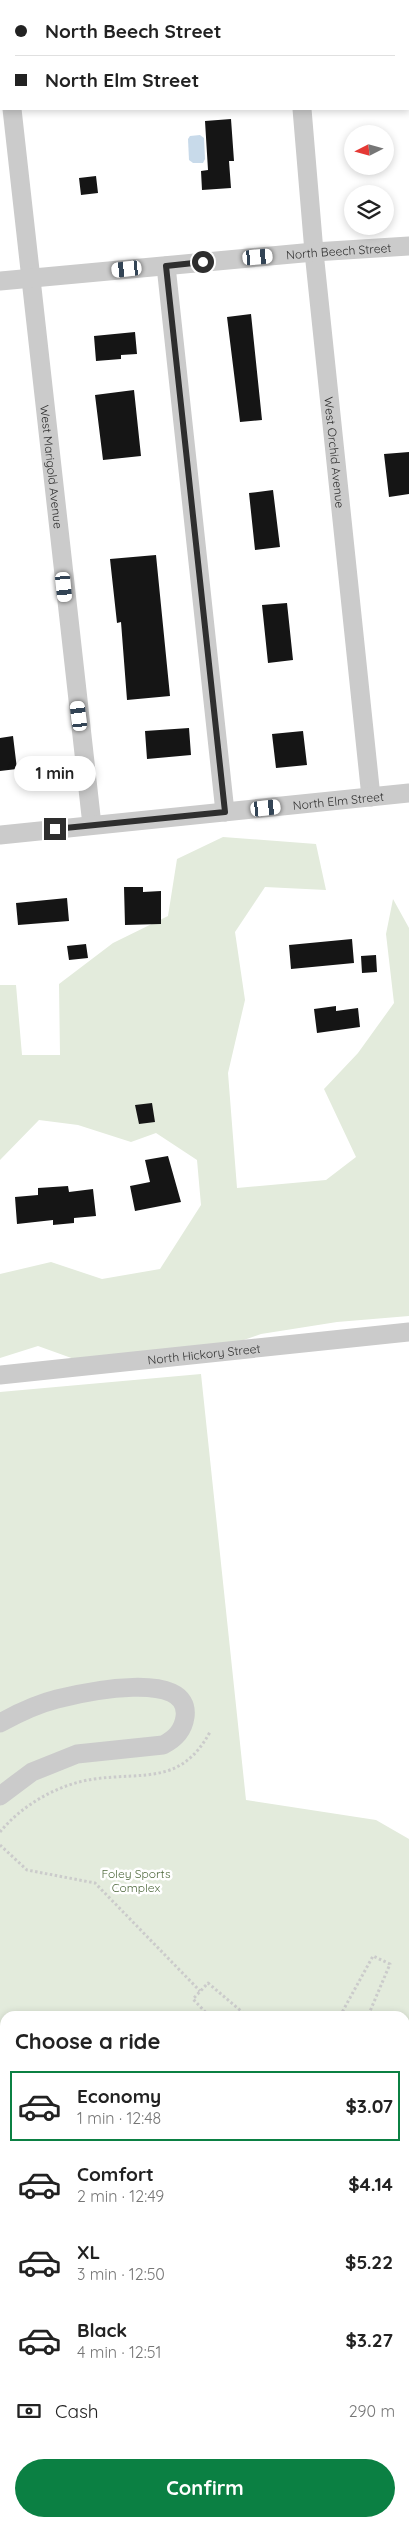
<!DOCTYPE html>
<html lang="en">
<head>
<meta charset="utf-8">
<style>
	:root { --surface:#fff; --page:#f2f2f2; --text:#222; --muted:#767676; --line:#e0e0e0; --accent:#0b8043 }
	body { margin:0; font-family:Quicksand,sans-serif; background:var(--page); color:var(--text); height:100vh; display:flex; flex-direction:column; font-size:19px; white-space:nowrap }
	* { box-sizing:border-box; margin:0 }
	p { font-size:16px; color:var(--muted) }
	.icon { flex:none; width:28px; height:28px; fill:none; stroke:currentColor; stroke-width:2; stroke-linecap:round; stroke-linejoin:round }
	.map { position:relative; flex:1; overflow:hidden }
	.panel { position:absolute; left:0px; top:2011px; width:410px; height:516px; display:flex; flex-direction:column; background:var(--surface); border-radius:15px 15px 0 0; box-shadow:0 2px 8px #0003 }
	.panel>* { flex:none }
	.top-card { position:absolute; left:0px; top:0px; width:410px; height:110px; box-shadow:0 2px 8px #0003; display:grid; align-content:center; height:110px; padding:0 15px; background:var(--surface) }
	.needle { width:32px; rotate:264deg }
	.controls { position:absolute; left:344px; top:125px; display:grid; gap:10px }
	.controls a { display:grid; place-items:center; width:50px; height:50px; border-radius:50%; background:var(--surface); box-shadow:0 2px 8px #0003; font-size:25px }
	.end { position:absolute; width:22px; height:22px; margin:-11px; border:6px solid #2e2e2e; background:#fff; box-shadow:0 0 0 2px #fff }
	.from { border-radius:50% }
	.bubble { position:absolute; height:35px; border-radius:18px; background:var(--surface); box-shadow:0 2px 8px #0003; font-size:16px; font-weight:800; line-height:35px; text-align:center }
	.car { position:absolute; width:15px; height:30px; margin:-15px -8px; border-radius:6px; box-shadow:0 0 4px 1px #0007; background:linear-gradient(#fff 24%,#345 0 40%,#fff 0 76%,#345 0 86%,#fff 0) }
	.top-card b { display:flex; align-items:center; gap:18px; height:48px; font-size:19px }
	.top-card b+b { border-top:1px solid var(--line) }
	.top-card i { width:12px; height:12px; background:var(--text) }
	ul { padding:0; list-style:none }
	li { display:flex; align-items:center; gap:15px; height:70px; margin:0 10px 8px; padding:0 5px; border:2px solid transparent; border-radius:0px }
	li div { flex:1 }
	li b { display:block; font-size:19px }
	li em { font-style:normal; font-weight:800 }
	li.on { border-color:var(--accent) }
	li>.icon { width:45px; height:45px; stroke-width:1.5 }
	h2 { padding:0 15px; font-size:22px; line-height:60px }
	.pay { display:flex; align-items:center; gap:12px; height:55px; padding:0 15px; font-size:19px }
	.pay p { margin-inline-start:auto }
	.button { display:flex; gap:10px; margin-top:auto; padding:10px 15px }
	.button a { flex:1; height:58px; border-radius:30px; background:var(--accent); color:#fff; font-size:20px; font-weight:800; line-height:58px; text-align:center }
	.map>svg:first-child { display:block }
</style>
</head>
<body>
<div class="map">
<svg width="409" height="2527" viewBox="0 0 409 2527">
	<rect width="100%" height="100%" fill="#fff"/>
	<path fill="#e3ebdc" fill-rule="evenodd" d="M 223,837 L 316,844 L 326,890 L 265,887 L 235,932 L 245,1000 L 228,1073 L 237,1188 L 326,1180 L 356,1157 L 324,1089 L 358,1053 L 394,1003 L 386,934 L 393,899 L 409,928 L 409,1316 L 337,1322 L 261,1334 L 172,1365 L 77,1360 L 38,1346 L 0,1358 L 0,1274 L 51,1262 L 102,1279 L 160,1269 L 201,1205 L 197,1160 L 156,1133 L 131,1142 L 78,1125 L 39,1120 L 0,1160 L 0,985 L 16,985 L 22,1055 L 60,1055 L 59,984 L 113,943 L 168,916 L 177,859 Z
		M 201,1374 L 246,1800 L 376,1820 L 409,1839 L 409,2527 L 0,2527 L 0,1392 ZM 5,2016 L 405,2016 L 405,2522 L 5,2522 Z"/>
	<path fill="#c8daea" d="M 200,135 L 204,138 L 205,159 L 203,163 L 193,163 L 189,160 L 188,139 L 190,136 Z"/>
	<path fill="#151515" d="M 231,119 L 234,161 L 229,161 L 231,188 L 202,190 L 201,171 L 208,170 L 205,121 Z
		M 96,176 L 98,193 L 81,195 L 79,178 Z
		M 251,314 L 262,420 L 240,422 L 227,317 Z
		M 135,332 L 137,354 L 121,355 L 121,359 L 96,361 L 94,336 Z
		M 134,390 L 141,456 L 103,460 L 95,395 Z
		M 409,452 L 409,494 L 389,497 L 384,454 Z
		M 273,490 L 280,547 L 255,550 L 249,493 Z
		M 156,555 L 170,696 L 127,700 L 121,622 L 117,623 L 110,559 Z
		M 287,603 L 293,660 L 268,663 L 262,605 Z
		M 189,728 L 191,755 L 147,759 L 145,731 Z
		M 303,731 L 307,765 L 276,768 L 272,734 Z
		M 13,736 L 17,769 L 0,771 L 0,738 Z
		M 124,887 L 143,887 L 143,892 L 161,891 L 161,924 L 125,925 Z
		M 67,898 L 69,921 L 18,925 L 16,903 Z
		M 352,939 L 354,963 L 291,969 L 289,945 Z
		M 86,944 L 88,958 L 69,960 L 67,946 Z
		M 376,955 L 377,972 L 362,973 L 361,956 Z
		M 336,1006 L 336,1011 L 358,1008 L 360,1027 L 317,1033 L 314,1009 Z
		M 152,1103 L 155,1122 L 139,1124 L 135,1105 Z
		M 168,1156 L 181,1202 L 135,1211 L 130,1186 L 150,1182 L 145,1160 Z
		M 68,1186 L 69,1192 L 93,1189 L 96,1216 L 74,1218 L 74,1223 L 53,1225 L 53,1220 L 17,1224 L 15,1197 L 38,1195 L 38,1188 Z"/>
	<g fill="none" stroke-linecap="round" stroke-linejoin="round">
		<path stroke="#cbcbcb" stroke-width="3" stroke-dasharray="2.5 2.5" stroke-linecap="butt" d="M 0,1832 C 23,1804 59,1784 94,1779 C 145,1772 181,1785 210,1732
			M 0,1845 L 27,1870 L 95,1883 L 200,1991
			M 209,2016 L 193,1999 L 208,1983 L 247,2016
			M 340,2016 L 373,1956 L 390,1964 L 368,2016
			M 405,2102 L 409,2103
			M 405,2131 L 409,2132
			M 0,2300 L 5,2346
			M 0,2424 L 5,2424
			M 405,2446 L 405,2451
			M 376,2527 L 378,2522"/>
		<g stroke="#cbcbcb" stroke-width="19">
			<path d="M 1,0 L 1,7"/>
			<path d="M 290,0 L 290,1"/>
			<path id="s1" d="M 12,109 L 92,825"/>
			<path id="s2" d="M 302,109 L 314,252 L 371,797"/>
			<path d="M 166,266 L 225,812"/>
			<path id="s3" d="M 0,281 L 314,252 L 409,246"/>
			<path id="s4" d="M 0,835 L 409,793"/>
			<path id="s5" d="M 0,1375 L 409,1332"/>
			<path d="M 0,1723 C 18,1713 37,1704 57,1699 C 81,1693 192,1668 185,1717 C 183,1731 175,1739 163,1745 L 77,1754 L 32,1772 L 0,1796"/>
		</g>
	</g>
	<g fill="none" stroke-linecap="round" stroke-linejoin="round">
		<path stroke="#2e2e2e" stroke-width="6" d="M 55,829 L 225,812 L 166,266 L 203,262"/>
	</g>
	<g text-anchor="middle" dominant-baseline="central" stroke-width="5" stroke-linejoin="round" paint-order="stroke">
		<g font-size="12" fill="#2e2e2e" stroke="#fff">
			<text stroke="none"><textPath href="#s3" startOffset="340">North Beech Street</textPath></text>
			<text stroke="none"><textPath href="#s2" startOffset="345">West Orchid Avenue</textPath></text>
			<text stroke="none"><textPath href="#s1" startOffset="360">West Marigold Avenue</textPath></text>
			<text stroke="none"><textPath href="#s4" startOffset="340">North Elm Street</textPath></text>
			<text stroke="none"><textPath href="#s5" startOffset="205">North Hickory Street</textPath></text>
		</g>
		<g font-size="12" fill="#4e683c" stroke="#fff">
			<text x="136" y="1873">Foley Sports<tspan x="136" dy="14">Complex</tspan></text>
		</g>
	</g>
</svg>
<div class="controls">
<a><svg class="needle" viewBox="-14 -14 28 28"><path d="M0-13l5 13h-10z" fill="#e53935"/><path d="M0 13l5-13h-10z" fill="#767676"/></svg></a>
<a><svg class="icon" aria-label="layers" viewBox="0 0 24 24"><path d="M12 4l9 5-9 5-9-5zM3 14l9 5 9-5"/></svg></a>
</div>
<i class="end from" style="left:203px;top:262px"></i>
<i class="end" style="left:55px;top:829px"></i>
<div class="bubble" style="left:14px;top:756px;width:82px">1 min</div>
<i class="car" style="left:258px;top:257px;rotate:85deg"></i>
<i class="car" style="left:127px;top:269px;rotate:264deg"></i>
<i class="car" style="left:64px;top:587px;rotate:174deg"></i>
<i class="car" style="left:79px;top:716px;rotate:353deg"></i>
<i class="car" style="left:266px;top:808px;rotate:84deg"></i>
<div class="top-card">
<b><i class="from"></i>North Beech Street</b>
<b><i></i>North Elm Street</b>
</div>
<section class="panel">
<h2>Choose a ride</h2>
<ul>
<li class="on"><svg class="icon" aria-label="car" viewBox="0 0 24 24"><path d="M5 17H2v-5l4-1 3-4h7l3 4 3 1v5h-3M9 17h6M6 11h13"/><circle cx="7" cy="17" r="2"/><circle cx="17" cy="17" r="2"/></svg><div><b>Economy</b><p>1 min · 12:48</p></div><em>$3.07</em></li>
<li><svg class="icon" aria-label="car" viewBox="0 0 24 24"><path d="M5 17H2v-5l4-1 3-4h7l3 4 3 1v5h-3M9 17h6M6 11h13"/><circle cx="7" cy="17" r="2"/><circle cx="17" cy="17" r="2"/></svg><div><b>Comfort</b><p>2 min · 12:49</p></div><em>$4.14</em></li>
<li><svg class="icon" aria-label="car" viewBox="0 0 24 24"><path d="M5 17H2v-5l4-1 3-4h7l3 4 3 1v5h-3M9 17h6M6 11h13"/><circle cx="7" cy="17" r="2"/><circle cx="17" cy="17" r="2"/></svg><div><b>XL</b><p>3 min · 12:50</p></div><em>$5.22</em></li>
<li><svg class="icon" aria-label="car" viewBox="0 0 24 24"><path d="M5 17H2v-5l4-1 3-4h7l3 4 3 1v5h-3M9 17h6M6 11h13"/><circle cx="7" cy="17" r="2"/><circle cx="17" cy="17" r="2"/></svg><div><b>Black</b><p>4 min · 12:51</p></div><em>$3.27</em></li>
</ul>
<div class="pay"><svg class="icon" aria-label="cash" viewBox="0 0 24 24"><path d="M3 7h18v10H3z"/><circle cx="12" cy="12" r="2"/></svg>Cash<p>290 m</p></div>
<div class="button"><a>Confirm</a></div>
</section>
</div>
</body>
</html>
